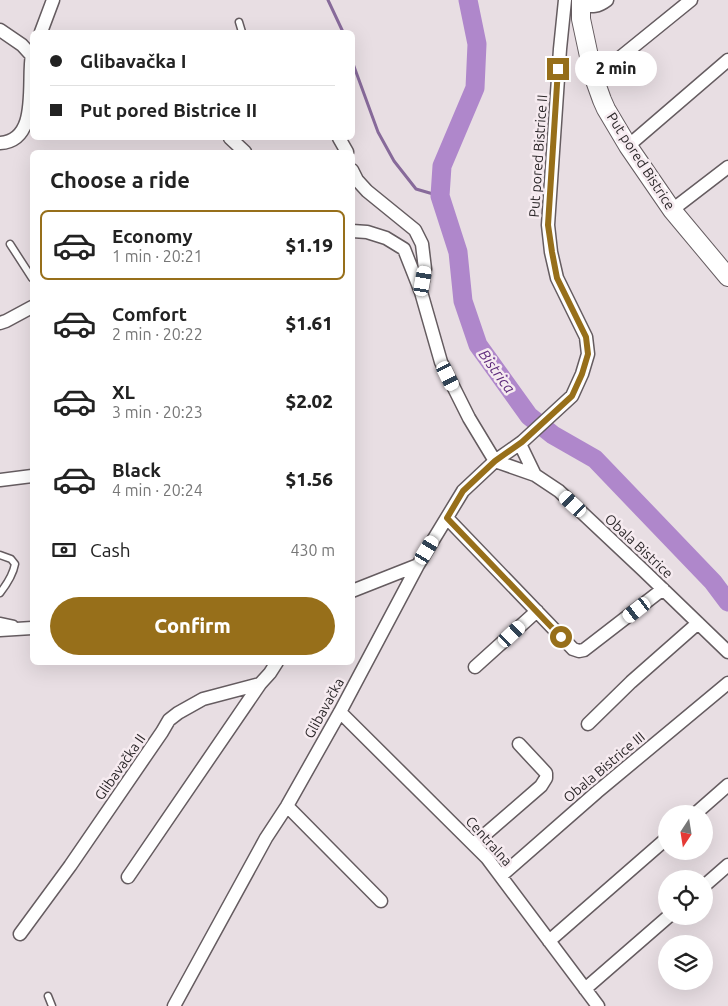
<!DOCTYPE html>
<html lang="en">
<head>
<meta charset="utf-8">
<style>
	:root { --surface:#fff; --page:#f2f2f2; --text:#222; --muted:#767676; --line:#e0e0e0; --accent:#976f1a }
	body { margin:0; font-family:Ubuntu,sans-serif; background:var(--page); color:var(--text); height:100vh; display:flex; flex-direction:column; font-size:19px; white-space:nowrap }
	* { box-sizing:border-box; margin:0 }
	p { font-size:16px; color:var(--muted) }
	.icon { flex:none; width:28px; height:28px; fill:none; stroke:currentColor; stroke-width:2; stroke-linecap:round; stroke-linejoin:round }
	.map { position:relative; flex:1; overflow:hidden }
	.details { position:absolute; left:30px; top:150px; width:325px; height:515px; display:flex; flex-direction:column; background:var(--surface); border-radius:8px; box-shadow:0 5px 20px #0002 }
	.details>* { flex:none }
	.hud { position:absolute; left:30px; top:30px; width:325px; height:110px; border-radius:8px; box-shadow:0 5px 20px #0002; display:grid; align-content:center; height:110px; padding:0 20px; background:var(--surface) }
	.needle { width:32px; rotate:192deg }
	.buttons { position:absolute; left:658px; top:805px; display:grid; gap:10px }
	.buttons a { display:grid; place-items:center; width:55px; height:55px; border-radius:50%; background:var(--surface); box-shadow:0 5px 20px #0002; font-size:25px }
	.end { position:absolute; width:22px; height:22px; margin:-11px; border:6px solid #976f1a; background:#fff; box-shadow:0 0 0 2px #fff }
	.from { border-radius:50% }
	.bubble { position:absolute; height:35px; border-radius:18px; background:var(--surface); box-shadow:0 5px 20px #0002; font-size:16px; font-weight:800; line-height:35px; text-align:center }
	.car { position:absolute; width:15px; height:30px; margin:-15px -8px; border-radius:6px; box-shadow:0 0 4px 1px #0007; background:linear-gradient(#fff 24%,#345 0 40%,#fff 0 76%,#345 0 86%,#fff 0) }
	.hud b { display:flex; align-items:center; gap:18px; height:48px; font-size:19px }
	.hud b+b { border-top:1px solid var(--line) }
	.hud i { width:12px; height:12px; background:var(--text) }
	ul { padding:0; list-style:none }
	li { display:flex; align-items:center; gap:15px; height:70px; margin:0 10px 8px; padding:0 10px; border:2px solid transparent; border-radius:8px }
	li div { flex:1 }
	li b { display:block; font-size:19px }
	li em { font-style:normal; font-weight:800 }
	li.current { border-color:var(--accent) }
	li>.icon { width:45px; height:45px; stroke-width:1.5 }
	h2 { padding:0 20px; font-size:22px; line-height:60px }
	.pay { display:flex; align-items:center; gap:12px; height:55px; padding:0 20px; font-size:19px }
	.pay p { margin-inline-start:auto }
	.primary-button { display:flex; gap:10px; margin-top:auto; padding:10px 20px }
	.primary-button a { flex:1; height:58px; border-radius:30px; background:var(--accent); color:#fff; font-size:20px; font-weight:800; line-height:58px; text-align:center }
	.map>svg:first-child { display:block }
</style>
</head>
<body>
<div class="map">
<svg width="728" height="1006" viewBox="0 0 728 1006">
	<rect width="100%" height="100%" fill="#e8dee3"/>
	<g fill="none" stroke-linecap="round" stroke-linejoin="round">
		<path stroke="#876a9a" stroke-width="3" d="M 328,0 L 343,32
			M 352,61 L 378,132 L 394,161 L 416,189 L 440,196"/>
		<path stroke="#af87cb" stroke-width="19" d="M 468,0 L 477,44 L 475,88 L 442,166 L 440,196 L 458,252 L 463,301 L 478,345 L 529,416 L 553,435 L 595,459 L 713,582 L 728,602"/>
		<g stroke="#655c60" stroke-width="9">
			<path id="lane" d="M 239,22 L 242,32
				M 10,244 L 32,278
				M 0,555 L 11,559 L 15,564 C 13,575 7,584 0,593
				M 0,621 L 14,624
				M 48,996 L 52,1006"/>
		</g>
		<g stroke="#655c60" stroke-width="15">
			<path id="street" d="M 581,5 C 592,7 598,7 607,0
				M 0,30 L 22,45 L 32,56
				M 41,32 L 53,0
				M 593,75 L 617,60 L 691,0
				M 230,138 L 245,152
				M 339,138 L 347,152
				M 0,143 C 40,141 27,81 32,54
				M 628,146 L 728,60
				M 352,170 L 357,180 L 367,191 L 415,230 L 422,244 L 425,269 L 421,292 L 441,362 L 469,418 L 495,461
				M 672,210 L 728,167
				M 352,231 L 367,232 L 386,238 L 404,249 L 421,292
				M 0,323 L 6,321 L 32,307
				M 520,444 L 535,475
				M 495,461 L 535,475 L 559,491 L 643,570 L 728,652
				M 0,480 L 32,476
				M 447,518 L 573,649 L 579,651 L 584,650 L 663,589
				M 352,591 L 418,565
				M 0,630 L 32,628
				M 475,667 L 537,611
				M 340,712 L 487,858 L 598,1006
				M 588,724 L 631,682 L 698,623
				M 287,806 L 381,901
				M 695,814 L 728,785
				M 474,844 L 541,786 L 546,778 L 546,773 L 519,744
				M 501,876 L 597,792 L 728,683
				M 128,877 L 260,684
				M 704,886 L 728,865
				M 20,934 L 70,866 L 162,732 L 169,720 L 178,713 L 203,699 L 260,684 L 270,673 L 277,662
				M 549,941 L 666,839
				M 585,989 L 669,916
				M 174,1006 L 266,838 L 287,806 L 340,712 L 418,565 L 463,491 L 495,461 L 522,442 L 572,396 L 582,374 L 588,354 L 586,337 L 557,278 L 551,252 L 548,225 L 560,49 L 565,0"/>
		</g>
		<g stroke="#655c60" stroke-width="20">
			<path id="secondary" d="M 581,0 L 581,19 L 593,75 L 602,100 L 606,109 L 628,146 L 672,210 L 728,277"/>
		</g>
		<use href="#lane" stroke="#fff" stroke-width="6"/>
		<use href="#street" stroke="#fff" stroke-width="12"/>
		<use href="#secondary" stroke="#fff" stroke-width="18"/>
	</g>
	<g fill="none" stroke-linecap="round" stroke-linejoin="round">
		<path stroke="#976f1a" stroke-width="6" d="M 558,69 L 548,225 L 552,252 L 557,278 L 586,337 L 588,354 L 582,374 L 572,396 L 522,442 L 495,461 L 463,491 L 447,518 L 561,637"/>
	</g>
	<g text-anchor="middle" dominant-baseline="central" stroke-width="5" stroke-linejoin="round" paint-order="stroke">
		<g font-size="14" fill="#2a2628" stroke="#f6ebf0">
			<text transform="translate(538 156) rotate(-86)">Put pored Bistrice II</text>
			<text transform="translate(641 161) rotate(57)">Put pored Bistrice</text>
			<text transform="translate(639 546) rotate(43)">Obala Bistrice</text>
			<text transform="translate(324 708) rotate(-61)">Glibavačka</text>
			<text transform="translate(120 767) rotate(-55)">Glibavačka II</text>
			<text transform="translate(604 767) rotate(-40)">Obala Bistrice III</text>
			<text transform="translate(489 841) rotate(48)">Centralna</text>
		</g>
		<g font-size="15" font-style="italic" fill="#5e2b7c" stroke="#f6ebf0">
			<text transform="translate(497 371) rotate(54)">Bistrica</text>
		</g>
	</g>
</svg>
<div class="buttons">
<a><svg class="needle" viewBox="-14 -14 28 28"><path d="M0-13l5 13h-10z" fill="#e53935"/><path d="M0 13l5-13h-10z" fill="#767676"/></svg></a>
<a><svg class="icon" aria-label="locate" viewBox="0 0 24 24"><circle cx="12" cy="12" r="6"/><path d="M12 2v4M12 18v4M2 12h4M18 12h4"/></svg></a>
<a><svg class="icon" aria-label="layers" viewBox="0 0 24 24"><path d="M12 4l9 5-9 5-9-5zM3 14l9 5 9-5"/></svg></a>
</div>
<i class="end from" style="left:561px;top:637px"></i>
<i class="end" style="left:558px;top:69px"></i>
<div class="bubble" style="left:575px;top:51px;width:82px">2 min</div>
<i class="car" style="left:423px;top:281px;rotate:10deg"></i>
<i class="car" style="left:448px;top:376px;rotate:154deg"></i>
<i class="car" style="left:573px;top:504px;rotate:313deg"></i>
<i class="car" style="left:427px;top:550px;rotate:31deg"></i>
<i class="car" style="left:637px;top:610px;rotate:232deg"></i>
<i class="car" style="left:512px;top:634px;rotate:47deg"></i>
<div class="hud">
<b><i class="from"></i>Glibavačka I</b>
<b><i></i>Put pored Bistrice II</b>
</div>
<section class="details">
<h2>Choose a ride</h2>
<ul>
<li class="current"><svg class="icon" aria-label="car" viewBox="0 0 24 24"><path d="M5 17H2v-5l4-1 3-4h7l3 4 3 1v5h-3M9 17h6M6 11h13"/><circle cx="7" cy="17" r="2"/><circle cx="17" cy="17" r="2"/></svg><div><b>Economy</b><p>1 min · 20:21</p></div><em>$1.19</em></li>
<li><svg class="icon" aria-label="car" viewBox="0 0 24 24"><path d="M5 17H2v-5l4-1 3-4h7l3 4 3 1v5h-3M9 17h6M6 11h13"/><circle cx="7" cy="17" r="2"/><circle cx="17" cy="17" r="2"/></svg><div><b>Comfort</b><p>2 min · 20:22</p></div><em>$1.61</em></li>
<li><svg class="icon" aria-label="car" viewBox="0 0 24 24"><path d="M5 17H2v-5l4-1 3-4h7l3 4 3 1v5h-3M9 17h6M6 11h13"/><circle cx="7" cy="17" r="2"/><circle cx="17" cy="17" r="2"/></svg><div><b>XL</b><p>3 min · 20:23</p></div><em>$2.02</em></li>
<li><svg class="icon" aria-label="car" viewBox="0 0 24 24"><path d="M5 17H2v-5l4-1 3-4h7l3 4 3 1v5h-3M9 17h6M6 11h13"/><circle cx="7" cy="17" r="2"/><circle cx="17" cy="17" r="2"/></svg><div><b>Black</b><p>4 min · 20:24</p></div><em>$1.56</em></li>
</ul>
<div class="pay"><svg class="icon" aria-label="cash" viewBox="0 0 24 24"><path d="M3 7h18v10H3z"/><circle cx="12" cy="12" r="2"/></svg>Cash<p>430 m</p></div>
<div class="primary-button"><a>Confirm</a></div>
</section>
</div>
</body>
</html>
